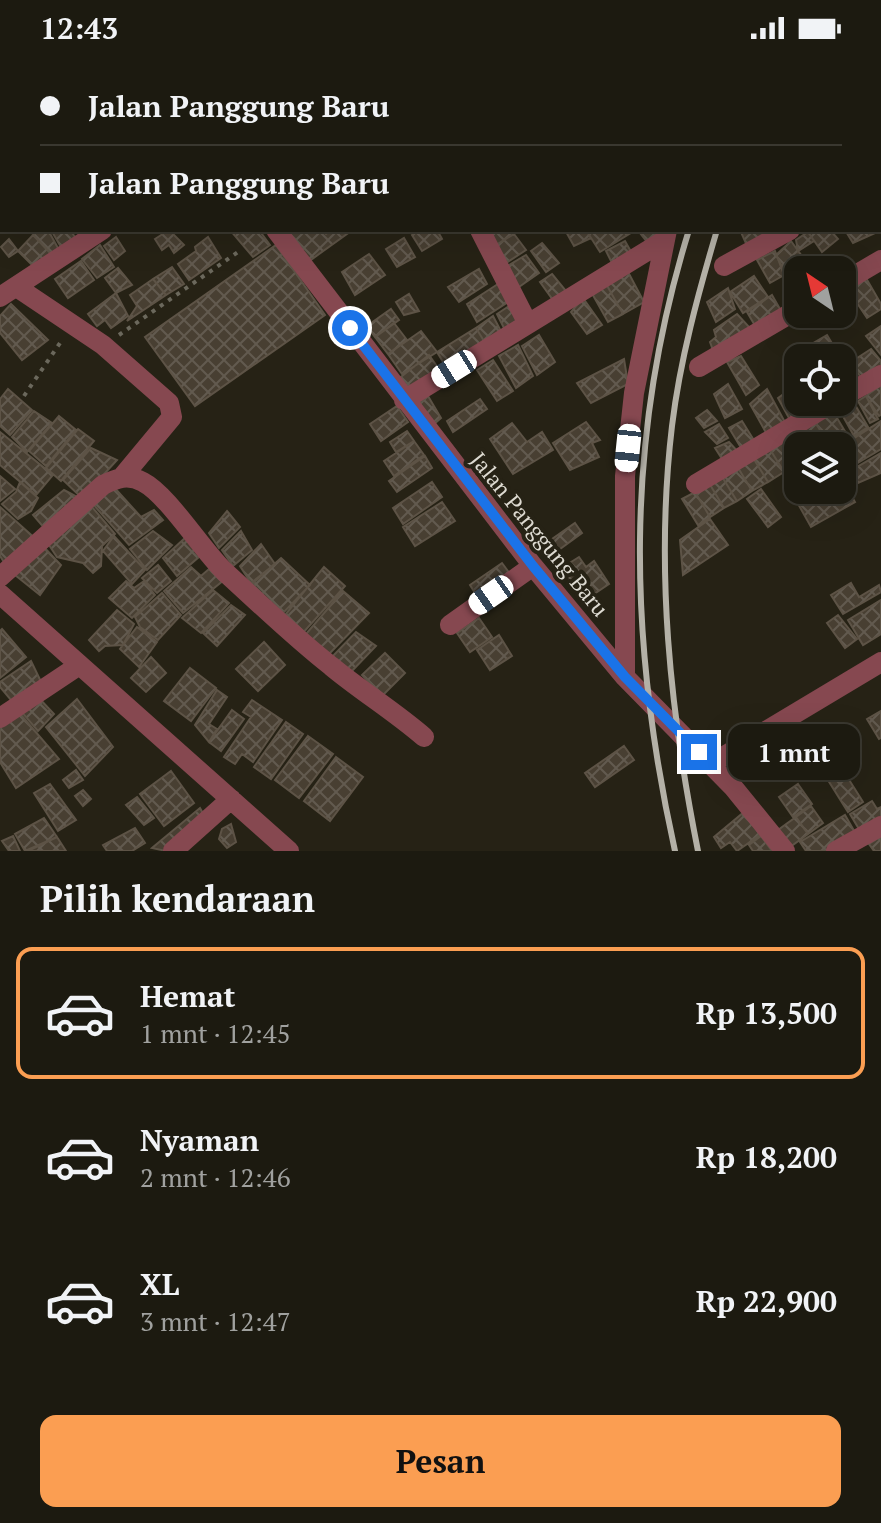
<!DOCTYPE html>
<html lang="id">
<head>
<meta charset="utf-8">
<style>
	:root { --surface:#1c1a10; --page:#29271e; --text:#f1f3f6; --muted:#a0a19f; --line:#3a3830; --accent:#fb9e52 }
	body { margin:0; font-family:"PT Serif",serif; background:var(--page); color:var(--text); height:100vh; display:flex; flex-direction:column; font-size:30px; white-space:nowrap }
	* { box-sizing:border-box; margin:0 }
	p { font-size:26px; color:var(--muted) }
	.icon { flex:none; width:44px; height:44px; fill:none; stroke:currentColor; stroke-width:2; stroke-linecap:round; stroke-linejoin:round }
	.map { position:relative; height:795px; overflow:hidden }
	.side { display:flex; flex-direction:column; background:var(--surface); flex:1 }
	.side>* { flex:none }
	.top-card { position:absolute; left:0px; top:0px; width:882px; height:176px; box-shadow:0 8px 32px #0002,0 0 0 2px var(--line); display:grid; align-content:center; height:176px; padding:0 40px; background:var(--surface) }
	.needle { width:52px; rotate:325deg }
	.tools { position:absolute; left:784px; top:200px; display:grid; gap:16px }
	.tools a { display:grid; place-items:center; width:72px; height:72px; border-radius:16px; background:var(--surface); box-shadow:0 8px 32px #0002,0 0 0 2px var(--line); font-size:40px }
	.end { position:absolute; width:36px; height:36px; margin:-18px; border:10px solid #1a73e8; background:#fff; box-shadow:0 0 0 4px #fff }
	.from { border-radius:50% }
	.bubble { position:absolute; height:56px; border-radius:16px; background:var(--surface); box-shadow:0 8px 32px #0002,0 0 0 2px var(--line); font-size:26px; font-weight:800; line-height:56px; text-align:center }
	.car { position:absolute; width:24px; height:48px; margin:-24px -12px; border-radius:10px; box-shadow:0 0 6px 2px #0007; background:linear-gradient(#fff 24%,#345 0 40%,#fff 0 76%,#345 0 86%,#fff 0) }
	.top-card b { display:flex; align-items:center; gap:28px; height:76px; font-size:30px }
	.top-card b+b { border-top:2px solid var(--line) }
	.top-card i { width:20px; height:20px; background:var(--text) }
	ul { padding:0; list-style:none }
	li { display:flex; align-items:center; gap:24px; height:132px; margin:0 16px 12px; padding:0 24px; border:4px solid transparent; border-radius:16px }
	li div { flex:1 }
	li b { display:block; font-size:30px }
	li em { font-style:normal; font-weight:800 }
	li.current { border-color:var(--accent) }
	li>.icon { width:72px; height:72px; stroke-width:1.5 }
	h2 { padding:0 40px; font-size:36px; line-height:96px }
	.primary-button { display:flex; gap:16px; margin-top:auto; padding:16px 40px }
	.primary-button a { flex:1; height:92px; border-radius:16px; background:var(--accent); color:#111; font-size:32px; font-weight:800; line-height:92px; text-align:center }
	.status { display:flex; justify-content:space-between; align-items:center; height:56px; padding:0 40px; background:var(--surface); direction:ltr }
	.status svg { height:22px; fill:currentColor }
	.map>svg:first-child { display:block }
</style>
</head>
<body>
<div class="status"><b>12:43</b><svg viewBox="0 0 49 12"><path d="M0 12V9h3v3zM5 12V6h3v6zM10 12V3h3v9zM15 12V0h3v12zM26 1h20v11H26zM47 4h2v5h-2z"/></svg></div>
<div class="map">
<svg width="881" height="795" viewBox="0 0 881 795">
	<defs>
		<pattern id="building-cross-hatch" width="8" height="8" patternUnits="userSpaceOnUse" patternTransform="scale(2)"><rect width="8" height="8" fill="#483f32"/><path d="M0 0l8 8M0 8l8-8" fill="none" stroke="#625a4f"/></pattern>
	</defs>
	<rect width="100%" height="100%" fill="#262215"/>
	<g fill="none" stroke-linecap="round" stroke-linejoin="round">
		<path stroke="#43484b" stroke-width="6" d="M 220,2 L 223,0
			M 0,160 L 2,159"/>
	</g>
	<path fill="url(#building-cross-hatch)" stroke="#5d5346" stroke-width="2" d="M 40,174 L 48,174 L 59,194 L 52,199 L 33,179 Z
		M 51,174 L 70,174 L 75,181 L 61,191 Z
		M 169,174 L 184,189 L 174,197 L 169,189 L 162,194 L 155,183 Z
		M 230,174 L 259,174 L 270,189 L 253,201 Z
		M 285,174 L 323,174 L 326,178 L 332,174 L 351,175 L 308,206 Z
		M 420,174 L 437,174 L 442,183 L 422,195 L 412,179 Z
		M 482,174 L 512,174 L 514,178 L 491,192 Z
		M 565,174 L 586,174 L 591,182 L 574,190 Z
		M 586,174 L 633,174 L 634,175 L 600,196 Z
		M 645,174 L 658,174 L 651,191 L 640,177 Z
		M 740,174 L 764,174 L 768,182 L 748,192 Z
		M 812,174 L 830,174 L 838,183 L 822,196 L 808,176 Z
		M 845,174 L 873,174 L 875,177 L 853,187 Z
		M 808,176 L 814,185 L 798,195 L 796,184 Z
		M 514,178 L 526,194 L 503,209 L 491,192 Z
		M 33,179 L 52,199 L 35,212 L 18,195 Z
		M 116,181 L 125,195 L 114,204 L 104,190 Z
		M 208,181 L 221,202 L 189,224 L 178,208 L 196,195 L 195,191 Z
		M 404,182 L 415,201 L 397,211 L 386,193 Z
		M 9,183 L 18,195 L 9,201 L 1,191 Z
		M 625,185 L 634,201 L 614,211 L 606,195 Z
		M 791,185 L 812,214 L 798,214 L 798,226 L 792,230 L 776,199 Z
		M 542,187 L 559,207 L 546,216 L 531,195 Z
		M 100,189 L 114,211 L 97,222 L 82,203 Z
		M 276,189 L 325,259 L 195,350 L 145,281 Z
		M 775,195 L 784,219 L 770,227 L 757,204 Z
		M 369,198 L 385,219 L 355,239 L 342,216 Z
		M 526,199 L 539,217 L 519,231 L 504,212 Z
		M 81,205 L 94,224 L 68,242 L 55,223 Z
		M 172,211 L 184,228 L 166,239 L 153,223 Z
		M 118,212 L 132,229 L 116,237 L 105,222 Z
		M 479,213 L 487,228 L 459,246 L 448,231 Z
		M 627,214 L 644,246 L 623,258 L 605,226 Z
		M 552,218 L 566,235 L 553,244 L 540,226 Z
		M 754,220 L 768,241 L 743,257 L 730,236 Z
		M 866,222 L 881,248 L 881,253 L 867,262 L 849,235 Z
		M 153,223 L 166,239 L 127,265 L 137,250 L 130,239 Z
		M 501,226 L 513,243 L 477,266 L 467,248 Z
		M 605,226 L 623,258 L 608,266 L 590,234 Z
		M 728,232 L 735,253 L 716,266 L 707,246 Z
		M 116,237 L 128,260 L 111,272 L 105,264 L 97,270 L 88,258 Z
		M 409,238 L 419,255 L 404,259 L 396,246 Z
		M 772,239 L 784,260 L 757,273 L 747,256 Z
		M 583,242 L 602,269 L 587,278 L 571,256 Z
		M 11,248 L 48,284 L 22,304 L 0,277 L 0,260 Z
		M 512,248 L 522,264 L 507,278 L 497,258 Z
		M 391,253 L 399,264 L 375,281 L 367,270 Z
		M 737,258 L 750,272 L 714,297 L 710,286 L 716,281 L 714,274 Z
		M 493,260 L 504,281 L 487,290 L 476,272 Z
		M 394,267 L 407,284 L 388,298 L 375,281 Z
		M 881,270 L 881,299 L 866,280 Z
		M 476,272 L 487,290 L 448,314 L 437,296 Z
		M 421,275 L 437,296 L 402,318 L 388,298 Z
		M 539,279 L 555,306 L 537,319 L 522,290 Z
		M 827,279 L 836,294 L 816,302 L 808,290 Z
		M 518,289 L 533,320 L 516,332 L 499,300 Z
		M 871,293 L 881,305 L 881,315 L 863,325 L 851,306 Z
		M 840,298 L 854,323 L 842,329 L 842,302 L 834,302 Z
		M 429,299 L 441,316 L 404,338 L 397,324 Z
		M 741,300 L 759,329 L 746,339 L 727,306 Z
		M 798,301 L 799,302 L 798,329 L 787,309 Z
		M 624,303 L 628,328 L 591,347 L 577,327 Z
		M 493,304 L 513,335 L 497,345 L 477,314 Z
		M 728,328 L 742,353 L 725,362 L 714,338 Z
		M 796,329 L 798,346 L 809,346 L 814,351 L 790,364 L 778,342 Z
		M 881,329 L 881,359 L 879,360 L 866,340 Z
		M 8,333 L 32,354 L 10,379 L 0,370 L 0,343 Z
		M 767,333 L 787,370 L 769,382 L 750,348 Z
		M 428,340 L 441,362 L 433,369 L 419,347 Z
		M 866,340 L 878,363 L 870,367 L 858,345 Z
		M 480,343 L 487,353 L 453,376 L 447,365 Z
		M 854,347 L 868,371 L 854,380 L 840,355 Z
		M 397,350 L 408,366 L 381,385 L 370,368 Z
		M 831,352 L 846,377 L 829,388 L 813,363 Z
		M 707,354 L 717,365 L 704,372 L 696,362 Z
		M 34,355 L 52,367 L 27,396 L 12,381 Z
		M 59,360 L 76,374 L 46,410 L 29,395 Z
		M 813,363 L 829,388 L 798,390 L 798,395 L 787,378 Z
		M 742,365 L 755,386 L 743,395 L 729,372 Z
		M 881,365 L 881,393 L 856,408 L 842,390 Z
		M 586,366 L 600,384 L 592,387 L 599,401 L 570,414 L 553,387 Z
		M 512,367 L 527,386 L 542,376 L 553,394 L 513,418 L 490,383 Z
		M 719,368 L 728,382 L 717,388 L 705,376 Z
		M 78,373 L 94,385 L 61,425 L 46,412 Z
		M 407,375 L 414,385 L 396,396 L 390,386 Z
		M 0,376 L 53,419 L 36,439 L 0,409 Z
		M 787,378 L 798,395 L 798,407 L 784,416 L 768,390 Z
		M 414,385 L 424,399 L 394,420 L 384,405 Z
		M 729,386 L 741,399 L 724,406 L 715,392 Z
		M 768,390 L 784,416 L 768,426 L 752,400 Z
		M 91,392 L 117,404 L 82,442 L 63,424 Z
		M 881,397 L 881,417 L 858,427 L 852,414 Z
		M 425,400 L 432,412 L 397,436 L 389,425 Z
		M 752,400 L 768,426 L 752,435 L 737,410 Z
		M 737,410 L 752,435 L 737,445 L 721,419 Z
		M 721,419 L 737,445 L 724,452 L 709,427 Z
		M 0,420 L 15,433 L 0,445 Z
		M 842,423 L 855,446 L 811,471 L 797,446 L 818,434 L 842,434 Z
		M 20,426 L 38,442 L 31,455 L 18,463 L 2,448 L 16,436 Z
		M 432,426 L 442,441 L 403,468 L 393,452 Z
		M 709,427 L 724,452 L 710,461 L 695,436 Z
		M 112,429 L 141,461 L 154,454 L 163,464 L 129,489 L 91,446 Z
		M 761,433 L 781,461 L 768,471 L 747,443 Z
		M 64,434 L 81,443 L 46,474 L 33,459 Z
		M 695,436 L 710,461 L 698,469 L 682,443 Z
		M 87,445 L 115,478 L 102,490 L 101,510 L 93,517 L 83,507 L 57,501 L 45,483 Z
		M 442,446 L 455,465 L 415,490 L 403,471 Z
		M 0,451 L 38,485 L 7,511 L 0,500 Z
		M 227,455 L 240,471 L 219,492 L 209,477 Z
		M 710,463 L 728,489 L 683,519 L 680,484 Z
		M 575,467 L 582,477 L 549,501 L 542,490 Z
		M 153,475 L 172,489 L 147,514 L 130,493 Z
		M 241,475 L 252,494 L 233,510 L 222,494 Z
		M 114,480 L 145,514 L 132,528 L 103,495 Z
		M 186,481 L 200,500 L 177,520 L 163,502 Z
		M 40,487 L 61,509 L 40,539 L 10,515 Z
		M 261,488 L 275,508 L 251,527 L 240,510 Z
		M 579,501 L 586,511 L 594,505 L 609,528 L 582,546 L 560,513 Z
		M 281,502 L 310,529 L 282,558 L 252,528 Z
		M 502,507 L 513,522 L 480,545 L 470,529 Z
		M 158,509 L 171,525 L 157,537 L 142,522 Z
		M 191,511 L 201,520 L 209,513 L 224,524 L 183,557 L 164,535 Z
		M 324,511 L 345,530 L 302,578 L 285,559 Z
		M 126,525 L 134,532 L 144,525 L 155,539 L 132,562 L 109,542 Z
		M 851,527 L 859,541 L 879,529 L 881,536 L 843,558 L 831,539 Z
		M 213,534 L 229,547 L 201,577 L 182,562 Z
		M 343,535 L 369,557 L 328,599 L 306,578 Z
		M 162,537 L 181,559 L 158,584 L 140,571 L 135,561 Z
		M 881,544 L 881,578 L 863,589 L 848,564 Z
		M 231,549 L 245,559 L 217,590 L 203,577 Z
		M 117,554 L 134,568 L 123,589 L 105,590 L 99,595 L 89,584 Z
		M 838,559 L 857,583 L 845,592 L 827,567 Z
		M 479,562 L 492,581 L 470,596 L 457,577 Z
		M 137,571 L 157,586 L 139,611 L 120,593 Z
		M 2,573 L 26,601 L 0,622 L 0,575 Z
		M 356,576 L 376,590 L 349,618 L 331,602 Z
		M 499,579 L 512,600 L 490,614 L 477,594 Z
		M 264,586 L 285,609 L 258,635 L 236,613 Z
		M 385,597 L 405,617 L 382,640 L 362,619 Z
		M 151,601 L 166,617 L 146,636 L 131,622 Z
		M 31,605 L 44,632 L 16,650 L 0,631 L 0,626 Z
		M 190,612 L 216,632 L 191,665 L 164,645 Z
		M 217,634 L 227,641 L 209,668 L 217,673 L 209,686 L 195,669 Z
		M 37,640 L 54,658 L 38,675 L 19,653 Z
		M 77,643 L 113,691 L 85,720 L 46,671 Z
		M 252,644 L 282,664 L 253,706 L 242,698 L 235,708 L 224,701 L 251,661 L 243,656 Z
		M 16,653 L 59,703 L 16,732 L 0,706 L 0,667 Z
		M 232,654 L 244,663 L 221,695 L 209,686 Z
		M 881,655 L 881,682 L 879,683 L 867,663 Z
		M 286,666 L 303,678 L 271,723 L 254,711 Z
		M 308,680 L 333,698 L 299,742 L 275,724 Z
		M 624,690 L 634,704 L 595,731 L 585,717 Z
		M 336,701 L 363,721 L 330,765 L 304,745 Z
		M 841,711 L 863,746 L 848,756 L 826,721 Z
		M 76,714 L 83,724 L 69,732 L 63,724 Z
		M 171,715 L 194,747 L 164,770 L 140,738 Z
		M 50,728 L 76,764 L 58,775 L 34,737 Z
		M 798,728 L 812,748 L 793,761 L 779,741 Z
		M 83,734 L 91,743 L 83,750 L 75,740 Z
		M 137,741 L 154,762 L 144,769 L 126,749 Z
		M 872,745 L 877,753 L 881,751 L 881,766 L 862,778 L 850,758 Z
		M 811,750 L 823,767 L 808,778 L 796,761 Z
		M 200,752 L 205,761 L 166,795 L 152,792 Z
		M 744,756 L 760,779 L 737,795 L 730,786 L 721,792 L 714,781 Z
		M 845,759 L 857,780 L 832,795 L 806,795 L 800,786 Z
		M 796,761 L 808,778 L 790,791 L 778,774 Z
		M 44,762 L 57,781 L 25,795 L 15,778 Z
		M 231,768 L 236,786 L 227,792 L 219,783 L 222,773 Z
		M 135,772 L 145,787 L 132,795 L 107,795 L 103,789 Z
		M 13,780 L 20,795 L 9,795 L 2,785 Z
		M 761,780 L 772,795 L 753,795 L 749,789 Z
		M 881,780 L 881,795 L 874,795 L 869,788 Z
		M 57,781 L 66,795 L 28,795 Z"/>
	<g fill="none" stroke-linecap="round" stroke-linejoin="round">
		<path stroke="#6b685c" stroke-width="4" stroke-dasharray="4 6" stroke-linecap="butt" d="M 119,279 L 238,196
			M 24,340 L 62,284"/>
		<path stroke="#864850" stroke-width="20" d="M 149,0 L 150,2
			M 107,2 L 110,0
			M 497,2 L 502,0
			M 727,2 L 728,0
			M 880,38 L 881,38
			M 0,77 L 2,76
			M 880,149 L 881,151
			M 276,174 L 533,510 L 625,621 L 733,731 L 785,795
			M 480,174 L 528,268
			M 724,210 L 790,174
			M 842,227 L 881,204
			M 18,232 L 103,289 L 169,347 L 172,361 L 123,420
			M 0,241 L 102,174
			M 699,311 L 798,253
			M 842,341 L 881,319
			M 404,344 L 665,184
			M 696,428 L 834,346
			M 0,521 L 103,429 C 117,422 128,418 143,426 C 168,439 201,493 225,516 C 260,548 294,581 331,610 C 361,635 394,655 424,681
			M 0,538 L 289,795
			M 450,569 L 533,510
			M 625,621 L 625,420 L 634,337 L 667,174
			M 0,662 L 78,610
			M 711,708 L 881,606
			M 173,795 L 231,743
			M 836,795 L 881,770"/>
		<path stroke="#b4b1a7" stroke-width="6" d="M 753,2 L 754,0
			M 781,2 L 782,0
			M 675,795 C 628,583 624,383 689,174
			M 698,795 C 670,655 655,513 672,370 C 680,304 698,238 717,174"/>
	</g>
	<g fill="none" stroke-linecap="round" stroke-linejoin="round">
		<path stroke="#1a73e8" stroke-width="10" d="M 350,272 L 533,510 L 625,621 L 699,696"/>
	</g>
	<g text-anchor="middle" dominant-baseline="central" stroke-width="8" stroke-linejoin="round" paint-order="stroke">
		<g font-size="22" fill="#dddad1" stroke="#262215">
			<text transform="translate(540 478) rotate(51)">Jalan Panggung Baru</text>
		</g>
	</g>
</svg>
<div class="tools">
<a><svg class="needle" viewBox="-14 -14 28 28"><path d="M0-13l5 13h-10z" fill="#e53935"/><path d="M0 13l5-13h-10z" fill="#a0a19f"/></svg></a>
<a><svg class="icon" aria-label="locate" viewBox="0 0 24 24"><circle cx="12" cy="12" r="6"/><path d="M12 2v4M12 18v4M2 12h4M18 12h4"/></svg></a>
<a><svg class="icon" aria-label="layers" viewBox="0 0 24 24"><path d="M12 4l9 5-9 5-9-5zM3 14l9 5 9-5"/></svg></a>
</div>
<i class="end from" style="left:350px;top:272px"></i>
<i class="end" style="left:699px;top:696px"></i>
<div class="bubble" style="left:728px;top:668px;width:132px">1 mnt</div>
<i class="car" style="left:454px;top:313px;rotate:238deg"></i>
<i class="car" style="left:628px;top:392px;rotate:186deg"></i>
<i class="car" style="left:491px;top:539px;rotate:235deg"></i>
<div class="top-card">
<b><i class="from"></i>Jalan Panggung Baru</b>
<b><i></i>Jalan Panggung Baru</b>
</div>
</div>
<section class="side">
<h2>Pilih kendaraan</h2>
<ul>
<li class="current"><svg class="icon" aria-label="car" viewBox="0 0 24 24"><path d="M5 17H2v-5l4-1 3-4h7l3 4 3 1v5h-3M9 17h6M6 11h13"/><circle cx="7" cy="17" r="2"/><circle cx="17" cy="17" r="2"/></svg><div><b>Hemat</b><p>1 mnt · 12:45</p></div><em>Rp 13,500</em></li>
<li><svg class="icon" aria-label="car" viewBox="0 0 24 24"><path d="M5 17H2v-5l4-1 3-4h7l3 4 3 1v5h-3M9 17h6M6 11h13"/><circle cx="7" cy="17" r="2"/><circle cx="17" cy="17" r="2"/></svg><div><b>Nyaman</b><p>2 mnt · 12:46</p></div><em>Rp 18,200</em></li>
<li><svg class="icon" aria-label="car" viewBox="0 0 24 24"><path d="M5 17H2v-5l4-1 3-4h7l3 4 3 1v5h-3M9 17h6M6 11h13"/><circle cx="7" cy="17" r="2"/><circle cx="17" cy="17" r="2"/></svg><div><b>XL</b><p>3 mnt · 12:47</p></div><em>Rp 22,900</em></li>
</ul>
<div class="primary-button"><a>Pesan</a></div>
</section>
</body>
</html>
